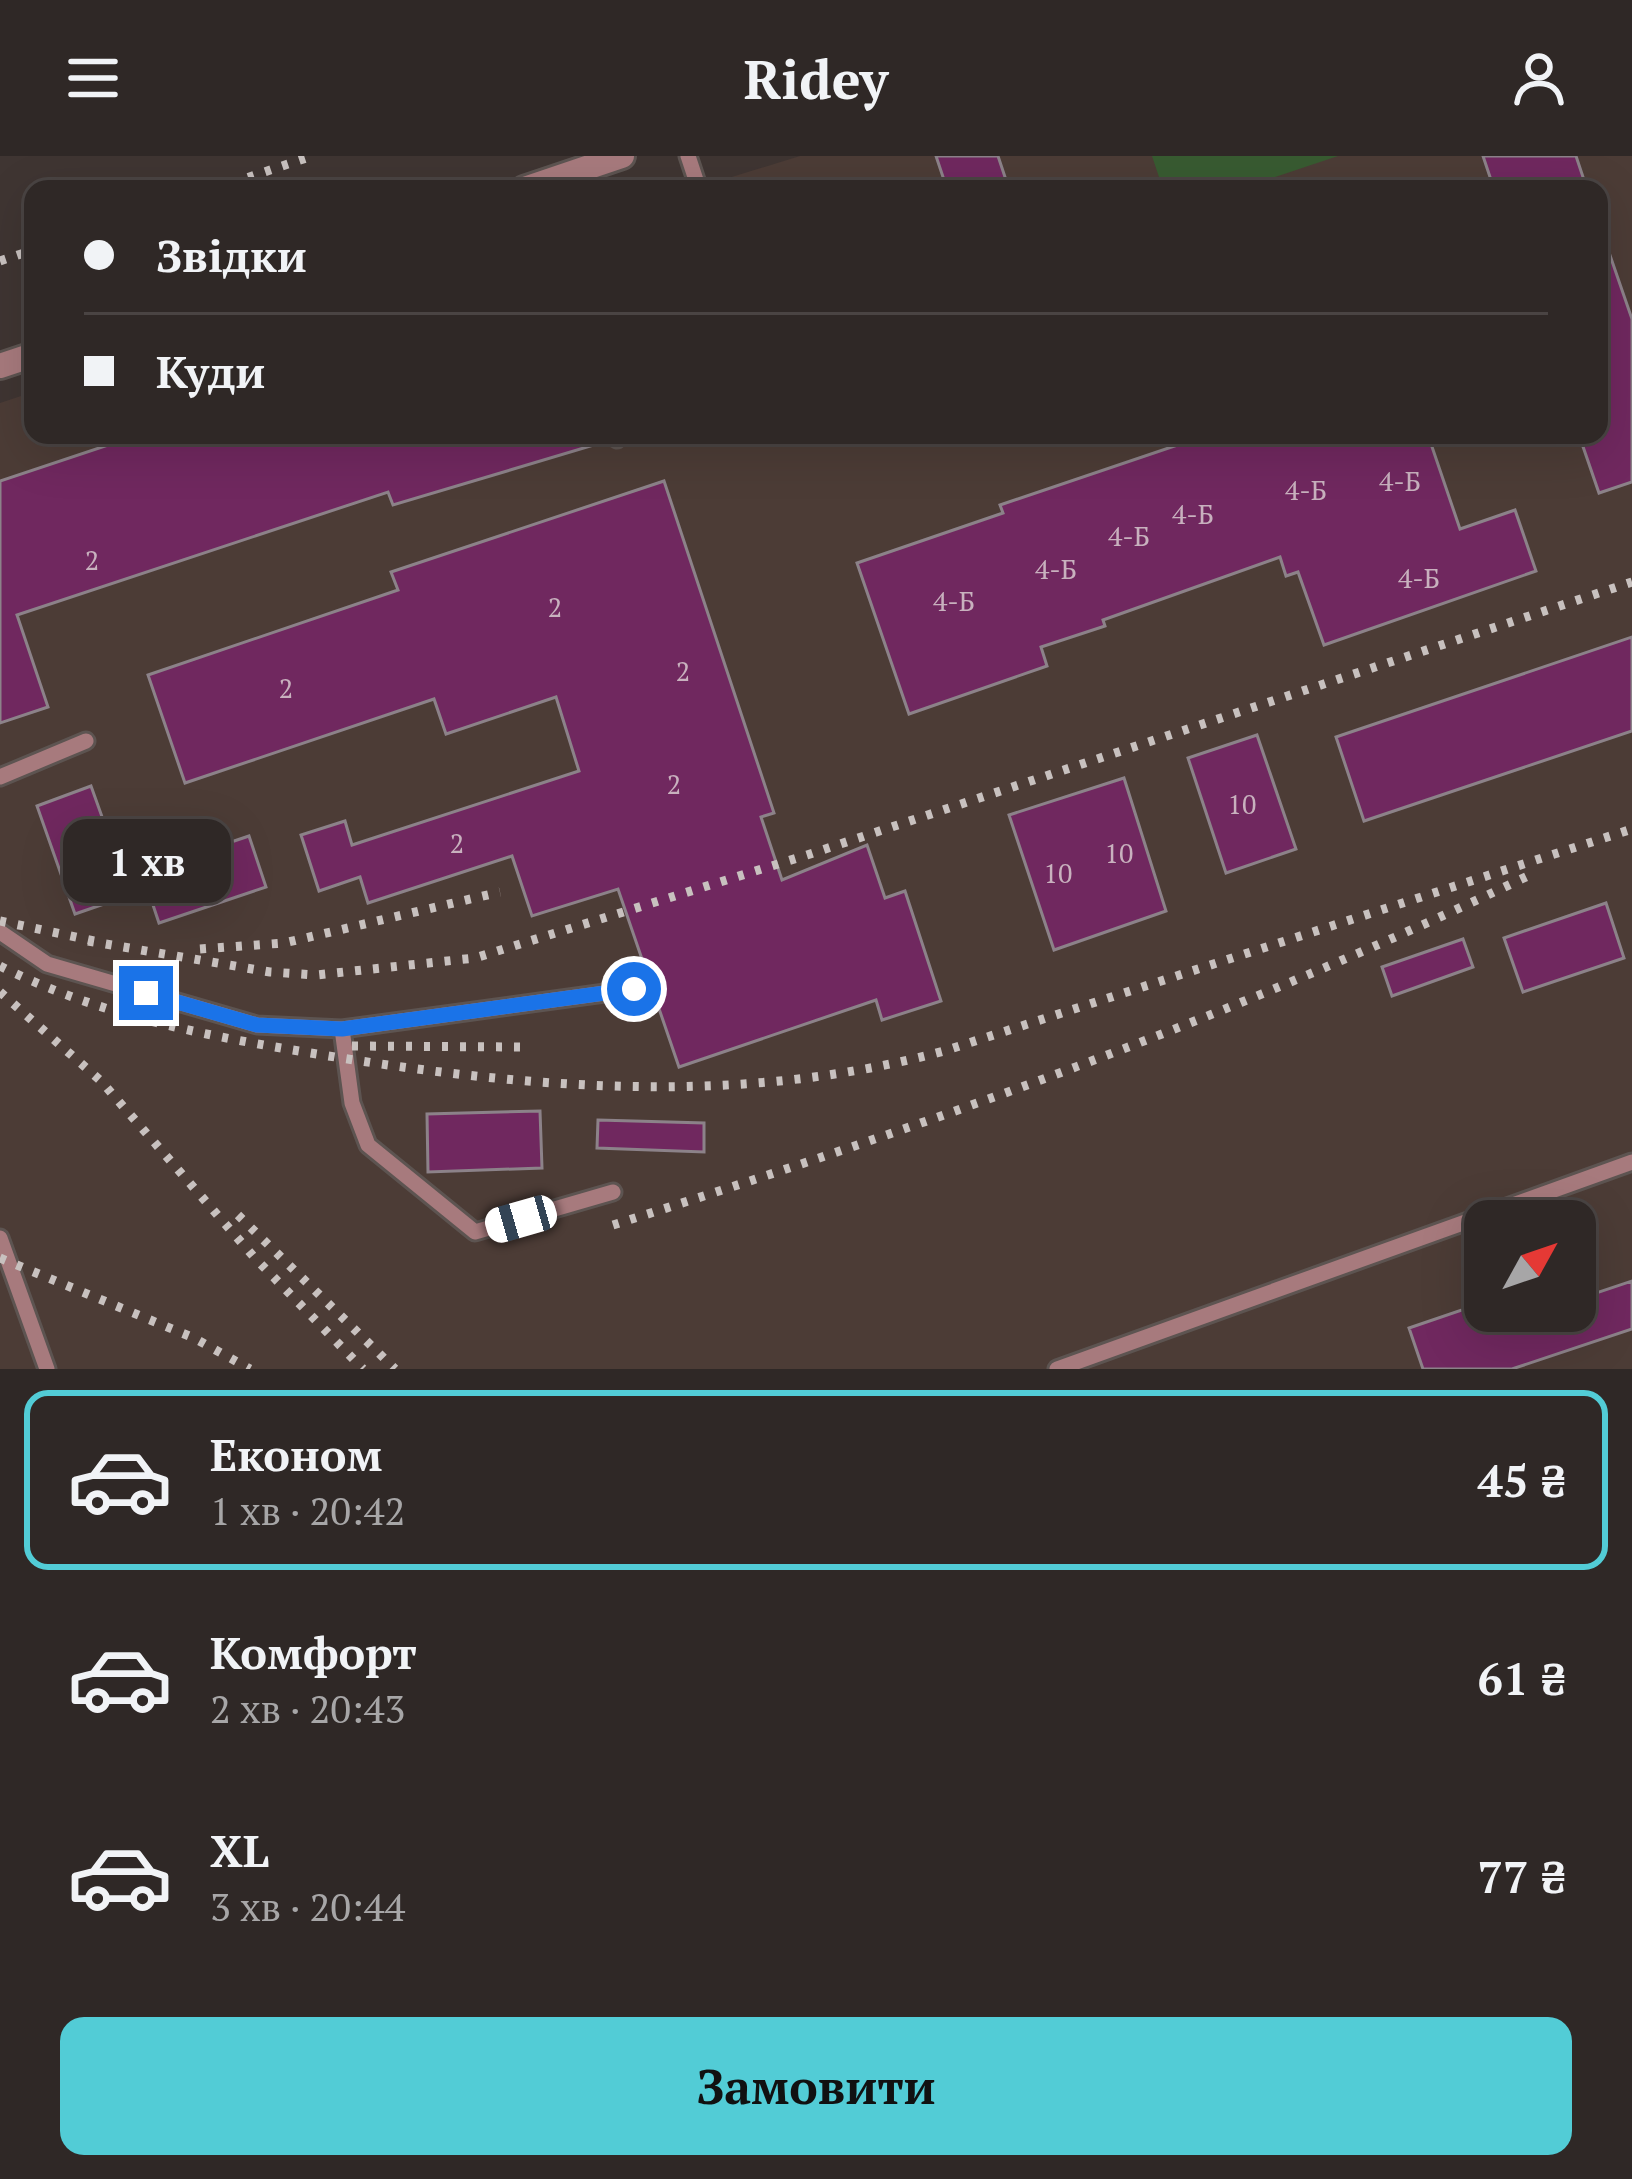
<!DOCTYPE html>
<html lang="uk">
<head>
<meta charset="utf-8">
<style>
	:root { --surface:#2f2826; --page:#3b3432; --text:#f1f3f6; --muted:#a7a6a7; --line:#4a4443; --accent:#52ccd6 }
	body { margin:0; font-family:"PT Serif",serif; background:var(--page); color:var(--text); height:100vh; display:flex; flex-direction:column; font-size:45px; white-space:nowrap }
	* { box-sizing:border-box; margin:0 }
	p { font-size:39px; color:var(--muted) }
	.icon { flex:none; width:66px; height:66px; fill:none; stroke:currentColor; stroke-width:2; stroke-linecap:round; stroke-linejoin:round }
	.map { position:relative; height:1213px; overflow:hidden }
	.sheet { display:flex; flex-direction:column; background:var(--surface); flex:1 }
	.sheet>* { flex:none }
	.banner { position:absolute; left:24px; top:24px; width:1584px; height:264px; border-radius:24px; box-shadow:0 12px 48px #0002,0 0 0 3px var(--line); display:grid; align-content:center; height:264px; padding:0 60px; background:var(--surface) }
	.needle { width:78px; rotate:50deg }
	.tools { position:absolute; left:1464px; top:1044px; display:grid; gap:24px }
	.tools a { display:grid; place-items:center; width:132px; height:132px; border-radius:24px; background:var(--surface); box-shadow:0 12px 48px #0002,0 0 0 3px var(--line); font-size:60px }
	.end { position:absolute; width:54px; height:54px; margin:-27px; border:15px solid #1a73e8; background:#fff; box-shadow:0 0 0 6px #fff }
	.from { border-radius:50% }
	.bubble { position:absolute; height:84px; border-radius:24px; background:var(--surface); box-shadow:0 12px 48px #0002,0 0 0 3px var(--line); font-size:39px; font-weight:700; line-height:84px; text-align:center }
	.car { position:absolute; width:36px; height:72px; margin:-36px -18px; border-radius:15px; box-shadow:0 0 9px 3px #0007; background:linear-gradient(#fff 24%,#345 0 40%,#fff 0 76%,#345 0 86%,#fff 0) }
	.banner b { display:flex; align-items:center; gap:42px; height:114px; font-size:45px }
	.banner b+b { border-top:3px solid var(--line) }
	.banner i { width:30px; height:30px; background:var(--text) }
	ul { padding:21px 0 0; list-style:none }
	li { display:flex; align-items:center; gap:36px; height:180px; margin:0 24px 18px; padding:0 36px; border:6px solid transparent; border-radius:24px }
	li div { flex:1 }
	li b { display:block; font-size:45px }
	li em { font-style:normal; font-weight:700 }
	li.selected { border-color:var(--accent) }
	li>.icon { width:108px; height:108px; stroke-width:1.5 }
	.primary-button { display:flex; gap:24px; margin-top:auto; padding:24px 60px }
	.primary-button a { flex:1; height:138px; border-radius:24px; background:var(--accent); color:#111; font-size:48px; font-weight:700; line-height:138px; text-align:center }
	header { display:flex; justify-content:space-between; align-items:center; height:156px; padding:0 60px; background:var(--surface); font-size:54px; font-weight:700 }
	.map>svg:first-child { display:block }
</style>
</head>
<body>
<header><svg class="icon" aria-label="menu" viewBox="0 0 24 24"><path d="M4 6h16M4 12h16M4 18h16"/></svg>Ridey<svg class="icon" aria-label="person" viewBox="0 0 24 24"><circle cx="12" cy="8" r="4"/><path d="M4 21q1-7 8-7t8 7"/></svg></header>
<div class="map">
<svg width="1632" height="1213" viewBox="0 0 1632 1213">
	<rect width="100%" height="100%" fill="#3f3532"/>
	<path fill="#4c3c36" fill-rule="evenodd" d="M 800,0 L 1632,0 L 1632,1213 L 0,1213 L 0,247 L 33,236 L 33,279 L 1599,279 L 1599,33 L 693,33 ZM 1485,1065 L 1575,1065 L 1575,1155 L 1485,1155 Z"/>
	<path fill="#385b31" d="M 1152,0 L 1338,0 L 1239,33 L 1163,33 Z"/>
	<path fill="#70285f" stroke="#8c8289" stroke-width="3" d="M 936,0 L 998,0 L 1009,33 L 947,33 Z
		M 1483,0 L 1576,0 L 1587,33 L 1494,33 Z
		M 1603,79 L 1632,163 L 1632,326 L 1599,337 L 1579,279 L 1599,279 Z
		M 138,279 L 603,279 L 604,286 L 393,349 L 388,336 L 17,459 L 48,551 L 0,567 L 0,325 Z
		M 1207,279 L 1428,279 L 1460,373 L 1515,354 L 1536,415 L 1324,489 L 1298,416 L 1286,420 L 1280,401 L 1103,464 L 1105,470 L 1041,491 L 1047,510 L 909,558 L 857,407 L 1003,357 L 1000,349 Z
		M 664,325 L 774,657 L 761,661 L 782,724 L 867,689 L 885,742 L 905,735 L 941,845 L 882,864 L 876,844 L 679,911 L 618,733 L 532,760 L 512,700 L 368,747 L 360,721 L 319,735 L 301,679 L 345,665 L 352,689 L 579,615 L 556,541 L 446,578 L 434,543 L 185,627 L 148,519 L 398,434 L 391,416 Z
		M 1632,481 L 1632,575 L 1364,665 L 1336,581 Z
		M 1257,579 L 1296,693 L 1226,717 L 1188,602 Z
		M 1124,622 L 1166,755 L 1054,794 L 1009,659 Z
		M 91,630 L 130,739 L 75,758 L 37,650 Z
		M 249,680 L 266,731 L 159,767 L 142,716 Z
		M 1606,747 L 1624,802 L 1523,836 L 1504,782 Z
		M 1463,783 L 1473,811 L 1392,840 L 1382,811 Z
		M 540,955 L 542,1012 L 428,1016 L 427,958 Z
		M 598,964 L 704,967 L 704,996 L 597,992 Z
		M 1632,1125 L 1632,1173 L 1512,1213 L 1423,1213 L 1409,1172 L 1485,1146 L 1485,1155 L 1575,1155 L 1575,1144 Z"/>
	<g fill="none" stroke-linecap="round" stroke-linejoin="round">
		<g stroke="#5d5451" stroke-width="21">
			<path id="service" d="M 688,0 L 699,33
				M 615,279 L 617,283
				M 0,621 L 86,585
				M 0,776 L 47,808 L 257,869 L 342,873 L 634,833
				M 342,873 L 352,947 L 368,989 L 475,1076 L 613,1036
				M 0,1082 L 47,1213
				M 1057,1213 L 1632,1006"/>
		</g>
		<g stroke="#5d5451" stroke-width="30">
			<path id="tertiary" d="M 524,33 L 622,0
				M 0,210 L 33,199"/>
		</g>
		<use href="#service" stroke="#a77a7d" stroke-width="15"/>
		<use href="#tertiary" stroke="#a77a7d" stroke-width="24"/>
		<path stroke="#c8c1bf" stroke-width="9" stroke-dasharray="6 12" stroke-linecap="butt" d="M 214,33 L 312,0
			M 0,105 L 33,94
			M 0,765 L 104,787
			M 88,785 L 270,816 L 316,819 L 475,802 L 807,699 L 1632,426
			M 200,793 L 284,787 L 500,736
			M 0,810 C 106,863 219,882 335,901 C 538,933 742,950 944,895 L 1632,673
			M 0,836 L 101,925 L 254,1101 L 363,1213
			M 352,890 L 522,891
			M 238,1059 L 395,1213
			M 613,1069 C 927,970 1236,860 1532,718
			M 0,1102 L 194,1182 L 250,1213"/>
	</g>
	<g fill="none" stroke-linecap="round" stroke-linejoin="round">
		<path stroke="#1a73e8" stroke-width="15" d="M 146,837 L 257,869 L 342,873 L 634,833"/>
	</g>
	<g text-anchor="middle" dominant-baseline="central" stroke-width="10" stroke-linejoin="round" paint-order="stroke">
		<g font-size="27" fill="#c8b1be">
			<text x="1400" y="325">4-Б</text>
			<text x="1306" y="334">4-Б</text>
			<text x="1193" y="358">4-Б</text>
			<text x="1129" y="380">4-Б</text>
			<text x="92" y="404">2</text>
			<text x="1056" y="413">4-Б</text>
			<text x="1419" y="422">4-Б</text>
			<text x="954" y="445">4-Б</text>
			<text x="555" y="451">2</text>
			<text x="683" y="515">2</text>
			<text x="286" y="532">2</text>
			<text x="674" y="628">2</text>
			<text x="1242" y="648">10</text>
			<text x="457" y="687">2</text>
			<text x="1119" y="697">10</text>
			<text x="1058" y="717">10</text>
		</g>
	</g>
</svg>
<div class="tools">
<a><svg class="needle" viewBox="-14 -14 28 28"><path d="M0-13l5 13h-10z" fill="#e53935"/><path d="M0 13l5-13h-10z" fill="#a7a6a7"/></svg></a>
</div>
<i class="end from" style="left:634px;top:833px"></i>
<i class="end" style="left:146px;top:837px"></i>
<div class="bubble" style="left:63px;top:663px;width:168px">1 хв</div>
<i class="car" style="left:521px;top:1063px;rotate:254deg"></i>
<div class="banner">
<b><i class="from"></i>Звідки</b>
<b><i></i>Куди</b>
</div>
</div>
<section class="sheet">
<ul>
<li class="selected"><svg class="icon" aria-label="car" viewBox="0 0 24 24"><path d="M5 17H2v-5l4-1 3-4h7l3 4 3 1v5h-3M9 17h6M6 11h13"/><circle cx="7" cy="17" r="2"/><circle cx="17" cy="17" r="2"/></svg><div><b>Економ</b><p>1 хв · 20:42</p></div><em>45 ₴</em></li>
<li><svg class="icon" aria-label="car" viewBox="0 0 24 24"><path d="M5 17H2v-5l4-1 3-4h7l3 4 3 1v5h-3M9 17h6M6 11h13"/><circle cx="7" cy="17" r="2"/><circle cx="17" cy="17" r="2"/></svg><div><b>Комфорт</b><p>2 хв · 20:43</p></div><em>61 ₴</em></li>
<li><svg class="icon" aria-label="car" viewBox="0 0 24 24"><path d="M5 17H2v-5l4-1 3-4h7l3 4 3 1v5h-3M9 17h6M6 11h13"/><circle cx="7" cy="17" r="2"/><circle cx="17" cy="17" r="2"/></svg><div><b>XL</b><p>3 хв · 20:44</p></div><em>77 ₴</em></li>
</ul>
<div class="primary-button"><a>Замовити</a></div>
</section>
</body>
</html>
